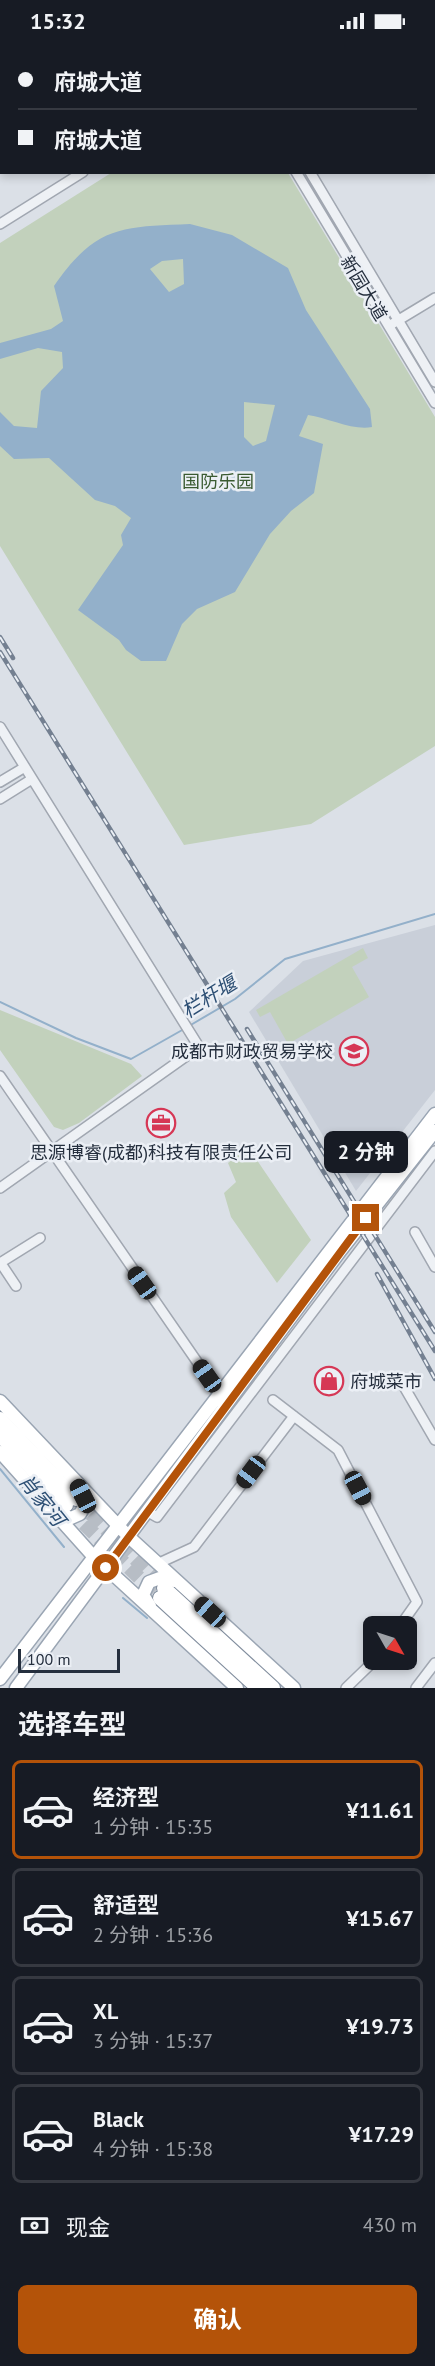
<!DOCTYPE html>
<html lang="zh">
<head>
<meta charset="utf-8">
<style>
	:root { --surface:#171b24; --page:#20242c; --text:#f1f3f6; --muted:#9ea1a6; --line:#363941; --accent:#b45309 }
	body { margin:0; font-family:"PT Sans","Noto Sans SC",sans-serif; background:var(--page); color:var(--text); height:100vh; display:flex; flex-direction:column; font-size:22px; white-space:nowrap }
	* { box-sizing:border-box; margin:0 }
	p { font-size:20px; color:var(--muted) }
	.icon { flex:none; width:33px; height:33px; fill:none; stroke:currentColor; stroke-width:2; stroke-linecap:round; stroke-linejoin:round }
	.map { position:relative; height:1646px; overflow:hidden }
	.drawer { display:flex; flex-direction:column; background:var(--surface); flex:1 }
	.drawer>* { flex:none }
	.hud { position:absolute; left:0px; top:0px; width:435px; height:132px; box-shadow:0 3px 9px #0003; display:grid; align-content:center; height:132px; padding:0 18px; background:var(--surface) }
	.needle { width:39px; rotate:129deg }
	.buttons { position:absolute; left:363px; top:1574px; display:grid; gap:12px }
	.buttons a { display:grid; place-items:center; width:54px; height:54px; border-radius:9px; background:var(--surface); box-shadow:0 3px 9px #0003; font-size:30px }
	.scale { position:absolute; left:18px; bottom:15px; width:102px; box-sizing:border-box; padding-left:6px; border:3px solid #252f3e; border-top:0; font-size:16px; line-height:21px; white-space:nowrap; color:#252f3e; -webkit-text-stroke:4px #ebeff5; paint-order:stroke }
	.end { position:absolute; width:27px; height:27px; margin:-14px; border:8px solid #b45309; background:#fff; box-shadow:0 0 0 3px #fff }
	.from { border-radius:50% }
	.bubble { position:absolute; height:42px; border-radius:9px; background:var(--surface); box-shadow:0 3px 9px #0003; font-size:20px; font-weight:700; line-height:42px; text-align:center }
	.car { position:absolute; width:18px; height:36px; margin:-18px -9px; border-radius:8px; box-shadow:0 0 4px 2px #0007; background:linear-gradient(#222 24%,#8ab4d8 0 40%,#222 0 76%,#8ab4d8 0 86%,#222 0) }
	.hud b { display:flex; align-items:center; gap:21px; height:57px; font-size:22px }
	.hud b+b { border-top:2px solid var(--line) }
	.hud i { width:15px; height:15px; background:var(--text) }
	ul { padding:0; list-style:none }
	li { display:flex; align-items:center; gap:18px; height:99px; margin:0 12px 9px; padding:0 6px; border:3px solid var(--line); border-radius:9px }
	li div { flex:1 }
	li b { display:block; font-size:22px }
	li em { font-style:normal; font-weight:700 }
	li.active { border-color:var(--accent) }
	li>.icon { width:54px; height:54px; stroke-width:1.5 }
	h2 { padding:0 18px; font-size:27px; line-height:72px }
	.pay { display:flex; align-items:center; gap:15px; height:66px; padding:0 18px; font-size:22px }
	.pay p { margin-inline-start:auto }
	.primary-button { display:flex; gap:12px; margin-top:auto; padding:12px 18px }
	.primary-button a { flex:1; height:69px; border-radius:9px; background:var(--accent); color:#fff; font-size:24px; font-weight:700; line-height:69px; text-align:center }
	.status { display:flex; justify-content:space-between; align-items:center; height:42px; padding:0 30px; background:var(--surface); direction:ltr }
	.status svg { height:16px; fill:currentColor }
	.map>svg:first-child { display:block }
</style>
</head>
<body>
<div class="status"><b>15:32</b><svg viewBox="0 0 49 12"><path d="M0 12V9h3v3zM5 12V6h3v6zM10 12V3h3v9zM15 12V0h3v12zM26 1h20v11H26zM47 4h2v5h-2z"/></svg></div>
<div class="map">
<svg width="435" height="1646" viewBox="0 0 435 1646">
	<rect width="100%" height="100%" fill="#dbe0e7"/>
	<path fill="#c9cfd9" d="M 435,883 L 435,1048 L 356,1149 L 249,970 L 303,919 Z"/>
	<path fill="#c2d1bc" d="M 111,131 L 288,131 L 435,375 L 435,704 L 311,782 L 184,803 L 0,504 L 0,201 Z
		M 363,906 L 368,916 L 352,925 L 369,955 L 288,1002 L 270,970 L 260,975 L 256,968 Z
		M 0,968 L 131,1022 L 142,1034 L 79,1081 L 63,1088 L 54,1085 L 0,1008 Z
		M 248,1105 L 311,1198 L 277,1241 L 231,1175 L 224,1151 L 236,1140 L 228,1121 Z"/>
	<path fill="#93b0ca" fill-rule="evenodd" d="M 190,182 L 232,193 L 288,226 L 306,268 L 370,367 L 372,385 C 354,389 328,376 308,373 L 299,394 L 323,402 L 314,451 L 291,469 L 270,492 L 235,550 L 197,567 L 182,582 L 166,619 L 141,619 L 126,608 L 119,598 L 78,568 L 123,503 L 121,493 L 131,476 L 115,464 L 95,458 L 49,416 L 14,417 L 0,404 L 0,370 L 14,384 L 37,386 L 41,349 L 63,326 L 62,310 L 38,306 L 0,317 L 0,301 L 51,287 L 63,279 L 54,244 C 96,183 122,185 190,182 ZM 183,217 L 184,242 L 169,250 L 150,227 L 162,219 ZM 244,360 L 275,363 L 266,399 L 253,404 L 244,395 Z"/>
	<g fill="none" stroke-linecap="round" stroke-linejoin="round">
		<path stroke="#93b0ca" stroke-width="2" d="M 0,960 L 76,996 L 131,1017 L 184,987
			M 189,984 L 235,957 L 285,917 L 435,872
			M 0,1427 L 64,1505
			M 123,1556 L 147,1576
			M 213,1632 L 228,1646"/>
		<path stroke="#b7bdc5" stroke-width="14" stroke-dasharray="14 7" stroke-linecap="butt" d="M 76,1457 L 163,1545
			M 69,1467 L 160,1556"/>
		<g stroke="#a1a7b1" stroke-width="12">
			<path id="minor" d="M 219,0 L 220,2
				M 234,0 L 235,2
				M 290,2 L 293,0
				M 296,130 L 435,361
				M 310,130 L 435,340
				M 0,182 L 83,130
				M 392,282 L 435,256
				M 0,685 L 199,1005 L 0,1146
				M 0,740 L 25,725
				M 0,757 L 32,737
				M 0,1034 L 220,1353
				M 415,1190 L 435,1225
				M 0,1220 L 16,1244
				M 0,1221 L 40,1196
				M 399,1336 L 435,1398
				M 273,1358 L 338,1408 L 417,1560 L 400,1584
				M 148,1470 L 157,1475 L 435,1109
				M 157,1522 L 194,1505 L 294,1374
				M 346,1646 L 376,1617
				M 416,1646 L 435,1621"/>
		</g>
		<g stroke="#9aa5b3" stroke-width="15">
			<path id="major" d="M 0,1359 L 129,1495 L 294,1646
				M 0,1410 L 93,1514 L 237,1646
				M 57,1470 L 71,1476 L 80,1472 L 86,1461 L 81,1449
				M 150,1564 L 143,1553 L 149,1540 L 160,1536 L 175,1539
				M 0,1637 L 435,1072
				M 16,1646 L 341,1208 L 435,1089"/>
		</g>
		<g stroke="#828e9e" stroke-width="16">
			<path id="highway" d="M 0,1377 L 76,1457
				M 0,1393 L 66,1463
				M 164,1546 L 273,1646
				M 160,1556 L 258,1646"/>
		</g>
		<use href="#minor" stroke="#eef1f5" stroke-width="9"/>
		<use href="#major" stroke="#fff" stroke-width="12"/>
		<use href="#highway" stroke="#fff" stroke-width="14"/>
		<g stroke="#748091" stroke-width="4.5">
			<path id="rail" d="M 0,595 L 13,616
				M 0,610 L 435,1309
				M 247,987 L 435,1290
				M 377,1232 L 435,1337"/>
		</g>
		<use href="#rail" stroke="#ebeff5" stroke-width="2" stroke-dasharray="7" stroke-linecap="butt"/>
	</g>
	<g fill="none" stroke-linecap="round" stroke-linejoin="round">
		<path stroke="#b45309" stroke-width="8" d="M 106,1526 L 366,1176"/>
	</g>
	<defs>
		<g id="school-ring" transform="scale(1.5)"><circle r="9.5" fill="#ebeff5" stroke="#d63755" stroke-width="1.5"/><path d="M0-5L7-2L0 1L-7-2ZM-4 1L0 2.5L4 1V4Q0 6-4 4Z" fill="#d63755"/></g>
		<g id="office-ring" transform="scale(1.5)"><circle r="9.5" fill="#ebeff5" stroke="#d63755" stroke-width="1.5"/><path d="M-6-3h4V-5.5h4V-3h4V5H-6ZM-1-4.5V-3h2v-1.5ZM-6 0V1H6V0Z" fill="#d63755"/></g>
		<g id="shop-ring" transform="scale(1.5)"><circle r="9.5" fill="#ebeff5" stroke="#d63755" stroke-width="1.5"/><path d="M-5-2.5h2.3a2.7 3.5 0 0 1 5.4 0H5L5.5 6h-11ZM-1.5-2.5h3a1.5 2.3 0 0 0-3 0Z" fill="#d63755"/></g>
	</defs>
	<g fill-rule="evenodd">
		<use href="#school-ring" x="354" y="1009"/>
		<use href="#office-ring" x="161" y="1081"/>
		<use href="#shop-ring" x="329" y="1339"/>
	</g>
	<g text-anchor="middle" dominant-baseline="central" stroke-width="5" stroke-linejoin="round" paint-order="stroke">
		<g font-size="18" fill="#252f3e" stroke="#ebeff5">
			<text transform="translate(364 246) rotate(59)">新园大道</text>
		</g>
		<g font-size="18" fill="#3a5a31" stroke="#ebeff5">
			<text x="218" y="439">国防乐园</text>
		</g>
		<g font-size="18" fill="#252f3e" stroke="#ebeff5" text-anchor="end">
			<text x="333" y="1009">成都市财政贸易学校</text>
			<text x="161" y="1110" text-anchor="middle">思源博睿(成都)科技有限责任公司</text>
			<text x="350" y="1339" text-anchor="start">府城菜市</text>
		</g>
		<g font-size="20" font-style="italic" fill="#2d4f74" stroke="#ebeff5">
			<text transform="translate(209 955) rotate(-32)">栏杆堰</text>
			<text transform="translate(42 1458) rotate(51)">肖家河</text>
		</g>
	</g>
</svg>
<div class="buttons">
<a><svg class="needle" viewBox="-14 -14 28 28"><path d="M0-13l5 13h-10z" fill="#e53935"/><path d="M0 13l5-13h-10z" fill="#9ea1a6"/></svg></a>
</div>
<div class="scale">100 m</div>
<i class="end from" style="left:106px;top:1526px"></i>
<i class="end" style="left:366px;top:1176px"></i>
<div class="bubble" style="left:324px;top:1089px;width:84px">2 分钟</div>
<i class="car" style="left:142px;top:1241px;rotate:325deg"></i>
<i class="car" style="left:207px;top:1334px;rotate:325deg"></i>
<i class="car" style="left:251px;top:1430px;rotate:217deg"></i>
<i class="car" style="left:358px;top:1446px;rotate:152deg"></i>
<i class="car" style="left:83px;top:1454px;rotate:333deg"></i>
<i class="car" style="left:210px;top:1570px;rotate:312deg"></i>
<div class="hud">
<b><i class="from"></i>府城大道</b>
<b><i></i>府城大道</b>
</div>
</div>
<section class="drawer">
<h2>选择车型</h2>
<ul>
<li class="active"><svg class="icon" aria-label="car" viewBox="0 0 24 24"><path d="M5 17H2v-5l4-1 3-4h7l3 4 3 1v5h-3M9 17h6M6 11h13"/><circle cx="7" cy="17" r="2"/><circle cx="17" cy="17" r="2"/></svg><div><b>经济型</b><p>1 分钟 · 15:35</p></div><em>¥11.61</em></li>
<li><svg class="icon" aria-label="car" viewBox="0 0 24 24"><path d="M5 17H2v-5l4-1 3-4h7l3 4 3 1v5h-3M9 17h6M6 11h13"/><circle cx="7" cy="17" r="2"/><circle cx="17" cy="17" r="2"/></svg><div><b>舒适型</b><p>2 分钟 · 15:36</p></div><em>¥15.67</em></li>
<li><svg class="icon" aria-label="car" viewBox="0 0 24 24"><path d="M5 17H2v-5l4-1 3-4h7l3 4 3 1v5h-3M9 17h6M6 11h13"/><circle cx="7" cy="17" r="2"/><circle cx="17" cy="17" r="2"/></svg><div><b>XL</b><p>3 分钟 · 15:37</p></div><em>¥19.73</em></li>
<li><svg class="icon" aria-label="car" viewBox="0 0 24 24"><path d="M5 17H2v-5l4-1 3-4h7l3 4 3 1v5h-3M9 17h6M6 11h13"/><circle cx="7" cy="17" r="2"/><circle cx="17" cy="17" r="2"/></svg><div><b>Black</b><p>4 分钟 · 15:38</p></div><em>¥17.29</em></li>
</ul>
<div class="pay"><svg class="icon" aria-label="cash" viewBox="0 0 24 24"><path d="M3 7h18v10H3z"/><circle cx="12" cy="12" r="2"/></svg>现金<p>430 m</p></div>
<div class="primary-button"><a>确认</a></div>
</section>
</body>
</html>
